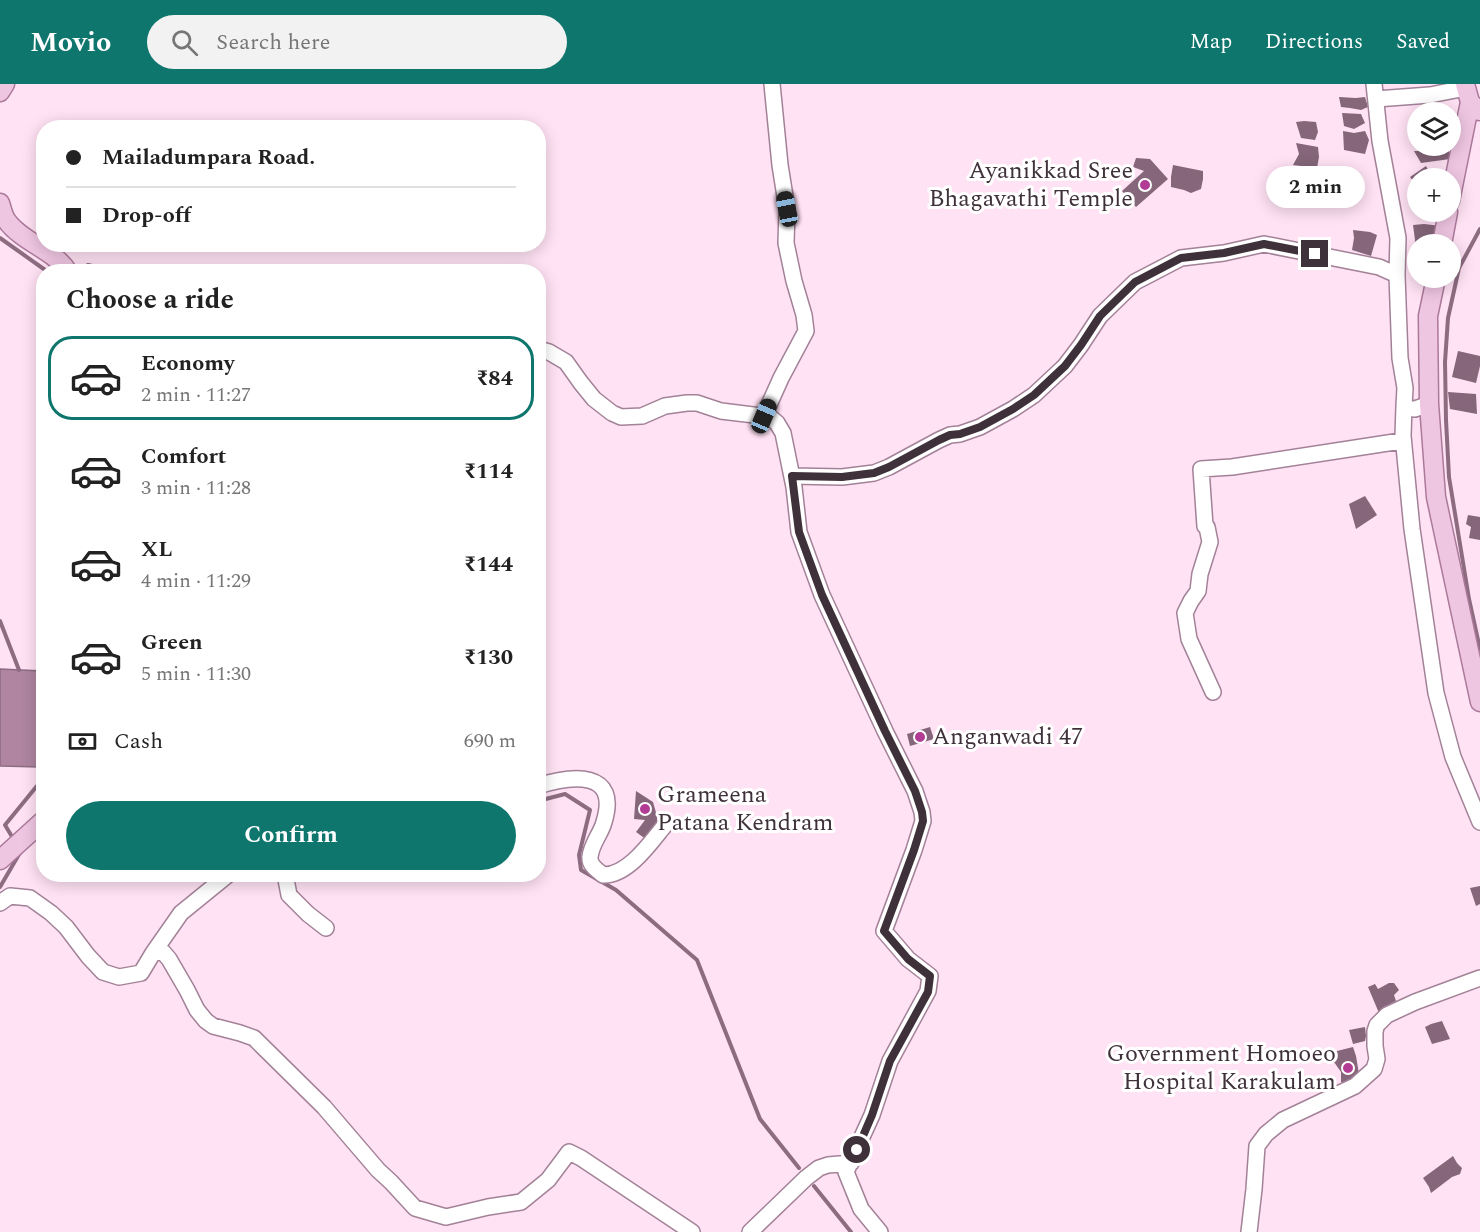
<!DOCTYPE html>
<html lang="en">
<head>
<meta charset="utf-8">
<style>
	:root { --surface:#fff; --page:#f2f2f2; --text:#222; --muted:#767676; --line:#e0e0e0; --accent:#0f766e }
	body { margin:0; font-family:Spectral,serif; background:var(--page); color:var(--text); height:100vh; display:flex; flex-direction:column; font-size:22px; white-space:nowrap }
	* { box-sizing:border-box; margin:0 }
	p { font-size:20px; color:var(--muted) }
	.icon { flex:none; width:33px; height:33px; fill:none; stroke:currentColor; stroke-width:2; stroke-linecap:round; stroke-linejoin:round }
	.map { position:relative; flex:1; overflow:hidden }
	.side { position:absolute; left:36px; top:180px; width:510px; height:618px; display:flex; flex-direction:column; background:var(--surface); border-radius:24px; box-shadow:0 3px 15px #0003 }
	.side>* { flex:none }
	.hud { position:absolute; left:36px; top:36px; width:510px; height:132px; border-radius:24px; box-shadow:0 3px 15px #0003; display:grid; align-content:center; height:132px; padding:0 30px; background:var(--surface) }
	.fabs { position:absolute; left:1407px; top:18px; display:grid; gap:12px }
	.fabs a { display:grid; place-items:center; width:54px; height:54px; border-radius:50%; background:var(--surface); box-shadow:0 3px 15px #0003; font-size:30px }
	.end { position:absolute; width:27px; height:27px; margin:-14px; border:8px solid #3f313a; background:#fff; box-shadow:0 0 0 3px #fff }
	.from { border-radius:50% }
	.bubble { position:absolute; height:42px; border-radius:21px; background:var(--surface); box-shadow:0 3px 15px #0003; font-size:20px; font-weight:700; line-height:42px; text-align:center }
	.car { position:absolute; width:18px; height:36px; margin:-18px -9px; border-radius:8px; box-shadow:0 0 4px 2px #0007; background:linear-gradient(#222 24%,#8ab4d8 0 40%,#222 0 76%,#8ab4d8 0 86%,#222 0) }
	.hud b { display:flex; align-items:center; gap:21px; height:57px; font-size:22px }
	.hud b+b { border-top:2px solid var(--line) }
	.hud i { width:15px; height:15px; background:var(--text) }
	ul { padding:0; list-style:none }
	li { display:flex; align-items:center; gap:18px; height:84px; margin:0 12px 9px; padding:0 18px; border:3px solid transparent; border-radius:24px }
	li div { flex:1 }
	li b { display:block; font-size:22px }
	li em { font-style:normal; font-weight:700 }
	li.active { border-color:var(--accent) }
	li>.icon { width:54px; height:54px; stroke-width:1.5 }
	h2 { padding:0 30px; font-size:27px; line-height:72px }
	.pay { display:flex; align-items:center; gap:15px; height:66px; padding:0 30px; font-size:22px }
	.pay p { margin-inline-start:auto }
	.cta { display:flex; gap:12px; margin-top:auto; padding:12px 30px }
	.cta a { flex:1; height:69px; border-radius:36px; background:var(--accent); color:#fff; font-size:24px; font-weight:700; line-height:69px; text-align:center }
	header { display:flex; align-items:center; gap:36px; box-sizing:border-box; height:84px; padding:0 30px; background:var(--accent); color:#fff }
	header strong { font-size:28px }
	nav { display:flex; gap:33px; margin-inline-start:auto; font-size:21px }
	.search { width:420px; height:54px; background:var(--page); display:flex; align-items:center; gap:15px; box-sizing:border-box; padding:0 21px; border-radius:33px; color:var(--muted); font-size:22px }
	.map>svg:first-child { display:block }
</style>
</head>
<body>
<header>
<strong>Movio</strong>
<div class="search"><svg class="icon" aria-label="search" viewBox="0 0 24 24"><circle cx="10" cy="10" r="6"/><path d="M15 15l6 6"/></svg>Search here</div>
<nav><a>Map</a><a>Directions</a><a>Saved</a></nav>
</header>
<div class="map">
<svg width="1480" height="1148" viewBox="0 0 1480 1148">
	<rect width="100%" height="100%" fill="#ffe2f4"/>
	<path fill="#af85a1" stroke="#8d6c82" stroke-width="1.5" d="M 0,585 L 43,587 L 39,683 L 0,682 Z"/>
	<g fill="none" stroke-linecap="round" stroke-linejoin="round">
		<path stroke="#8d6c82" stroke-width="4" d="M 1480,145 L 1459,184 L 1448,234 L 1445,278 L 1446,336 L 1449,393 L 1469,515 L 1480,565
			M 0,154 L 48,188
			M 78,188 L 88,181 L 101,184 L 106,188
			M 0,537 L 19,586
			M 538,717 L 565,710 L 590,726 L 579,771 L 581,786 L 616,806 L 697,876 L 760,1035 L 799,1084
			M 14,756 L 5,741 L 41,697 L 38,680
			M 0,803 L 21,767
			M 814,1102 L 851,1148"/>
	</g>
	<path fill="#85667a" d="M 1339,13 L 1356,14 L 1365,13 L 1368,23 L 1361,26 L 1350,24 L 1341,23 Z
		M 1342,29 L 1361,30 L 1365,39 L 1354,45 L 1344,42 Z
		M 1304,37 L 1316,38 L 1318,48 L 1315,56 L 1301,54 L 1296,38 Z
		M 1343,47 L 1354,49 L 1365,47 L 1369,56 L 1365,70 L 1344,66 Z
		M 1296,59 L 1318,63 L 1319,73 L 1317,84 L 1293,81 L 1299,70 Z
		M 1414,67 L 1449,67 L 1450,75 L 1421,79 Z
		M 1136,74 L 1150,75 L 1168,95 L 1136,123 L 1122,107 L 1144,87 L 1133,83 Z
		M 1173,81 L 1203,87 L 1203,95 L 1201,105 L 1191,109 L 1184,106 L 1171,103 L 1171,93 Z
		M 1426,82 L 1431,91 L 1426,94 L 1418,94 L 1418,103 L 1410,93 Z
		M 1424,140 L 1441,142 L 1437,160 L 1418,160 L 1418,166 L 1414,166 L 1415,156 L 1413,141 Z
		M 1353,146 L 1370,148 L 1377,151 L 1371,172 L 1352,166 L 1354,154 Z
		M 1458,267 L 1480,272 L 1480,282 L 1476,299 L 1452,293 Z
		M 1448,308 L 1476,310 L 1477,330 L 1450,325 Z
		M 1365,412 L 1377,431 L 1356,445 L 1349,420 Z
		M 1468,431 L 1480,433 L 1480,456 L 1469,454 L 1471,443 L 1466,440 Z
		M 930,643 L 934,655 L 910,662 L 907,650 Z
		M 636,707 L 653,718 L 657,732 L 657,742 L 647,756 L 636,748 L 645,736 L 634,735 Z
		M 1480,802 L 1480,820 L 1476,822 L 1470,804 Z
		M 1389,899 L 1394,899 L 1399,906 L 1394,911 L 1396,917 L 1384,923 L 1379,929 L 1368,903 L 1375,900 L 1378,905 Z
		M 1442,937 L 1450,955 L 1432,960 L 1425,943 L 1431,940 Z
		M 1365,943 L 1366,952 L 1365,957 L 1353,960 L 1349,946 Z
		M 1353,963 L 1356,972 L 1359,990 L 1354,992 L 1355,997 L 1350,1000 L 1341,998 L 1341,988 L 1334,978 L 1333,968 Z
		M 1453,1072 L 1457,1079 L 1462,1084 L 1460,1090 L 1452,1093 L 1431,1109 L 1429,1103 L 1423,1094 Z"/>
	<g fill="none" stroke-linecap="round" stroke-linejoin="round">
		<g stroke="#a38298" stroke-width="18">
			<path id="minor" d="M 1374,0 L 1380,57 L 1398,154 L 1397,191 L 1400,274 L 1405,304 L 1404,322 L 1405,324 L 1415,325 L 1429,320
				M 1376,15 L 1430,11 L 1466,4
				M 538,265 L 549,268 L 566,278 L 581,299 L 594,315 L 612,329 L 621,333 L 642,332 L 665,322 L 687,319 L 697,319 L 721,327 L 770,333 L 777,339 L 783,349 L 794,403 L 799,448 L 822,511 L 885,647 L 915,707 L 922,728 L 923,737 L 914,766 L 884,847 L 908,875 L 930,892 L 928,907 L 890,977 L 872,1031 L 846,1088 L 861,1125 L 880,1148
				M 764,332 L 781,294 L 806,247 L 804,231 L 794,197 L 786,159 L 787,125 L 780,81 L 772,0
				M 1403,352 L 1412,445 L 1436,609 L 1453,673 L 1480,738
				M 792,392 L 842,393 L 874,389 L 889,383 L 939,356 L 950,351 L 960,350 L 980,343 L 1013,325 L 1034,311 L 1065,282 L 1081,261 L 1100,232 L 1135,198 L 1181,174 L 1224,169 L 1264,160 L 1379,183 L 1397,191
				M 1213,608 L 1189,555 L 1185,529 L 1191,517 L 1198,507 L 1200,490 L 1210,458 L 1207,443 L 1205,442 L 1201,385 L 1232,383 L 1401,357 L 1403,352 L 1404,322
				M 538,702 C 572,691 620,686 604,738 C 601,750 591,760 590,773 C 589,781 597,786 603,791 C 628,792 651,758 665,741
				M 285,790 L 289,811 L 308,830 L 326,844
				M 0,819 L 10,812 L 30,814 L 51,829 L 66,843 L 88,872 L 103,888 L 119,893 L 141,889 L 153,869 L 163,868 L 169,875 L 187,906 L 197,926 L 206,937 L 213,942 L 240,949 L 254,954 L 324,1023 L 378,1086 L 391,1098 L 415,1124 L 446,1133 L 488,1123 L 521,1118 L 548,1096 L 569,1068 L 581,1074 L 692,1148
				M 153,869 L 181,829 L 229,790
				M 750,1148 L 806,1094 L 819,1084 L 828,1081 L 851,1079
				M 1249,1148 L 1254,1105 L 1257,1062 L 1266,1050 L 1283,1036 L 1355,1002 L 1374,985 L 1377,975 L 1375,962 L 1375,947 L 1377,941 L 1387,931 L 1415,918 L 1480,894"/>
		</g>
		<g stroke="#ab799a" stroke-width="21">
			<path id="major" d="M 1465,0 L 1470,18 L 1479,27
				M 0,8 L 5,0
				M 1450,117 L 1470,18
				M 0,119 C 2,125 3,132 7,137 C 22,158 56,167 68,188
				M 1442,160 L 1448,128
				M 1436,194 L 1428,232 L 1429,320 L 1436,413 L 1480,618
				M 0,776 L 44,736"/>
		</g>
		<use href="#minor" stroke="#fff" stroke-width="15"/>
		<use href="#major" stroke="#efc6e2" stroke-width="18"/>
	</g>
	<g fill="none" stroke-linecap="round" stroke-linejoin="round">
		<path stroke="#3f313a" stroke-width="8" d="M 857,1066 L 872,1031 L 890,977 L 928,908 L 930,892 L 908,875 L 884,847 L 914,766 L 923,737 L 922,728 L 915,707 L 885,647 L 822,511 L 799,448 L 792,392 L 842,393 L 874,389 L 889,383 L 939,356 L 950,351 L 960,350 L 980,343 L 1013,325 L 1034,311 L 1065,282 L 1081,261 L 1100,232 L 1135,198 L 1181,174 L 1224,169 L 1264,160 L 1315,170"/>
	</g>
	<g fill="#b23c94" stroke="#fff" stroke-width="2">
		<circle cx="1145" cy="101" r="6"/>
		<circle cx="920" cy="653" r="6"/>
		<circle cx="645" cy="725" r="6"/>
		<circle cx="1348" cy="984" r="6"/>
	</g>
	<g text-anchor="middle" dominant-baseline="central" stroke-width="6" stroke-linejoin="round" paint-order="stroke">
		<g font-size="24" fill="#3f313a" stroke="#fff" text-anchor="end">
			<text x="1133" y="87">Ayanikkad Sree<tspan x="1133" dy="28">Bhagavathi Temple</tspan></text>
			<text x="932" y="653" text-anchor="start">Anganwadi 47</text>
			<text x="657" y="711" text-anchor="start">Grameena<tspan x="657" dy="28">Patana Kendram</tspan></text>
			<text x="1336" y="970">Government Homoeo<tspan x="1336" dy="28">Hospital Karakulam</tspan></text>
		</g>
	</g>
</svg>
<div class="fabs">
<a><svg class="icon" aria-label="layers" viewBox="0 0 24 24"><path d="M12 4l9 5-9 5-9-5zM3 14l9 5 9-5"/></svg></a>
<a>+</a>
<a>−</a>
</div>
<i class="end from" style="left:857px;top:1066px"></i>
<i class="end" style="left:1315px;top:170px"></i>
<div class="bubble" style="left:1266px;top:82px;width:99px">2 min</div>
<i class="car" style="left:787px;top:125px;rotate:349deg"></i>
<i class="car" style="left:764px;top:332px;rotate:23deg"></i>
<div class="hud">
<b><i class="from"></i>Mailadumpara Road.</b>
<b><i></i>Drop-off</b>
</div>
<section class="side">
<h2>Choose a ride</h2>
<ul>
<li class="active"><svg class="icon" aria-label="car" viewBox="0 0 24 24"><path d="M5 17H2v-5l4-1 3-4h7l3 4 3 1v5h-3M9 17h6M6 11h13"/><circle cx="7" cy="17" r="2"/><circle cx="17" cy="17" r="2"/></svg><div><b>Economy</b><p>2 min · 11:27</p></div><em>₹84</em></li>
<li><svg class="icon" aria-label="car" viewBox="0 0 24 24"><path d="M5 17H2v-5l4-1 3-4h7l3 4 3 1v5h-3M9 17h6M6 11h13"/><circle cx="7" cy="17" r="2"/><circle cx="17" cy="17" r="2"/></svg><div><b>Comfort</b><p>3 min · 11:28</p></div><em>₹114</em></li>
<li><svg class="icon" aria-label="car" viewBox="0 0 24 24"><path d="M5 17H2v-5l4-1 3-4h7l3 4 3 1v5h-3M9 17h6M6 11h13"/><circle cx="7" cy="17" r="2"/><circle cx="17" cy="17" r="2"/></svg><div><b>XL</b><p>4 min · 11:29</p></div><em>₹144</em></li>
<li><svg class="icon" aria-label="car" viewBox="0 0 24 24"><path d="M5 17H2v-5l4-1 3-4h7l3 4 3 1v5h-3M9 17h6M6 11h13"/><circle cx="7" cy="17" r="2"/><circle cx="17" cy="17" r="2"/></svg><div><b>Green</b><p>5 min · 11:30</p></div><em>₹130</em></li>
</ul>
<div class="pay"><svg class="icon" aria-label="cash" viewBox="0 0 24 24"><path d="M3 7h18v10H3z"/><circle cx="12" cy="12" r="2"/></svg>Cash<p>690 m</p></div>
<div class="cta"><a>Confirm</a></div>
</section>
</div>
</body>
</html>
